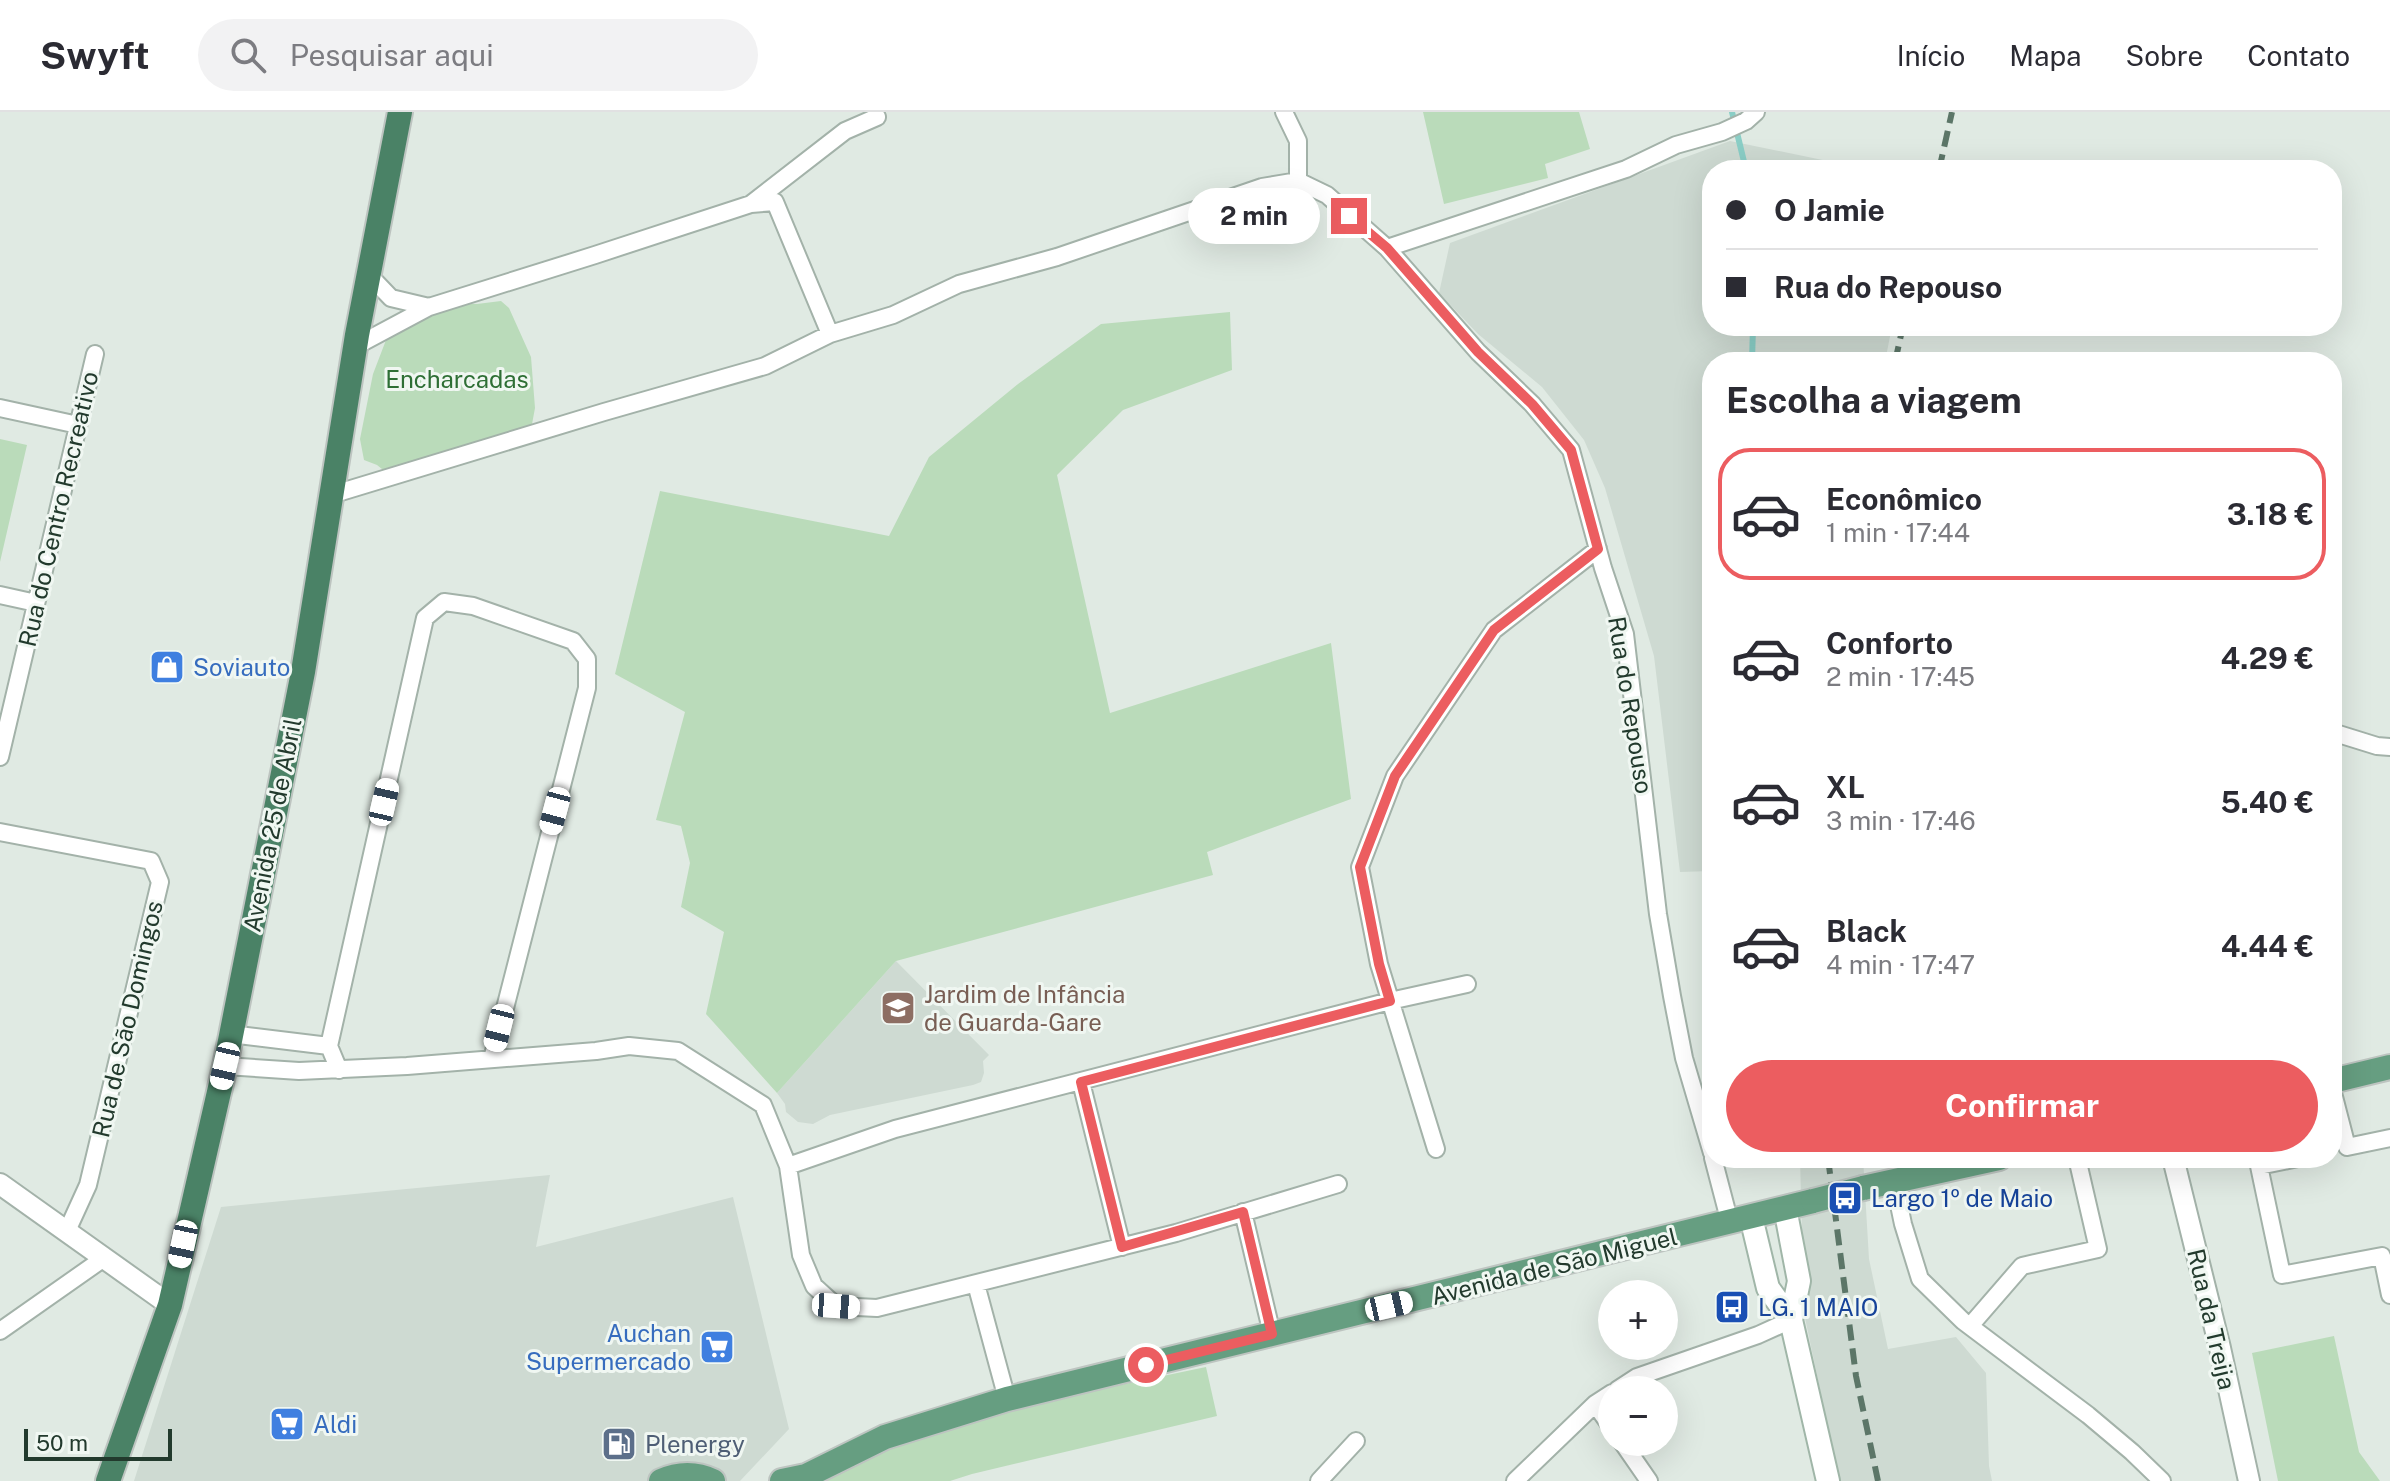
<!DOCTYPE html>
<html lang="pt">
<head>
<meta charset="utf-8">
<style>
	:root { --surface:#fff; --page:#f2f2f3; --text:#2b2b33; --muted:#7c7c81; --line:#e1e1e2; --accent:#ec5d60 }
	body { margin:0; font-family:"Public Sans",sans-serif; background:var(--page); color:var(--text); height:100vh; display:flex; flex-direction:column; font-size:30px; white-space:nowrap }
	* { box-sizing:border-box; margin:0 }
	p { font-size:26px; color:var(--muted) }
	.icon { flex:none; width:44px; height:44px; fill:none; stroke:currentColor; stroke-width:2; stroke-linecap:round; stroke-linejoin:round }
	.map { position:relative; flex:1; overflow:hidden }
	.side { position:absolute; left:1702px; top:240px; width:640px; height:816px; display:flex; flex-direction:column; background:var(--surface); border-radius:32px; box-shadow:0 8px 32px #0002 }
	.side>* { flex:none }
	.guide { position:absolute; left:1702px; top:48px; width:640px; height:176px; border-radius:32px; box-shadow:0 8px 32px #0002; display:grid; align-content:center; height:176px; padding:0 24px; background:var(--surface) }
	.controls { position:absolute; left:1598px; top:1168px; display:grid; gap:16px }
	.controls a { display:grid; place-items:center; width:80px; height:80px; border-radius:50%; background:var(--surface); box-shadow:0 8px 32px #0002; font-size:40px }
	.scale { position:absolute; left:24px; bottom:20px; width:148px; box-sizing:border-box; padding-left:8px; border:4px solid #223a2d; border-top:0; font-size:22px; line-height:28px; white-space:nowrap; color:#223a2d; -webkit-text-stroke:6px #f0f7f2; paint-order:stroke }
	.end { position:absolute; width:36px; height:36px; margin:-18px; border:10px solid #ec5d60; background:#fff; box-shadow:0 0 0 4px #fff }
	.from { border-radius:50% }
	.bubble { position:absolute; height:56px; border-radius:28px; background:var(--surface); box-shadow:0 8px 32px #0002; font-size:26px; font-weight:700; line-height:56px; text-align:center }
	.car { position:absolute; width:24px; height:48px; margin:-24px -12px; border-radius:10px; box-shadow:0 0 6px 2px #0007; background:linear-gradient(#fff 24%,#345 0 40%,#fff 0 76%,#345 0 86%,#fff 0) }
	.guide b { display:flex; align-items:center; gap:28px; height:76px; font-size:30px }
	.guide b+b { border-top:2px solid var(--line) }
	.guide i { width:20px; height:20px; background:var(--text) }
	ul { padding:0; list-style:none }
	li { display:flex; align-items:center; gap:24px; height:132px; margin:0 16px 12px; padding:0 8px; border:4px solid transparent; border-radius:32px }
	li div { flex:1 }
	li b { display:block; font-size:30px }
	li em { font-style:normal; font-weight:700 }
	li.selected { border-color:var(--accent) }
	li>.icon { width:72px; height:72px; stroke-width:1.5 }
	h2 { padding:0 24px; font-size:36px; line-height:96px }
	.primary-button { display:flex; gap:16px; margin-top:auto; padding:16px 24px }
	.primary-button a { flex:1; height:92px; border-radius:48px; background:var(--accent); color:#fff; font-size:32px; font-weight:700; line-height:92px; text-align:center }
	header { display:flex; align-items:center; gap:48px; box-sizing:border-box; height:112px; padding:0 40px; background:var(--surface); border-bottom:2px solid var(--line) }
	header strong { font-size:38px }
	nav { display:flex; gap:44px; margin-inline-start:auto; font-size:28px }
	.search { width:560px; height:72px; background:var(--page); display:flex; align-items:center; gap:20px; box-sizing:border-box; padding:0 28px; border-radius:44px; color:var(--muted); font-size:30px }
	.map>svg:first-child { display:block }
</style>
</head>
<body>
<header>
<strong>Swyft</strong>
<div class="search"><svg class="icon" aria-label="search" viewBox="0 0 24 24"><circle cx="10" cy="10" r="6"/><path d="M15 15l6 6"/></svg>Pesquisar aqui</div>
<nav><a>Início</a><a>Mapa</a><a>Sobre</a><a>Contato</a></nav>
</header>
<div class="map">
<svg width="2390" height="1369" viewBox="0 0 2390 1369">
	<rect width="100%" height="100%" fill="#e0eae3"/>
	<path fill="#cedad2" d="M 1730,29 L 1871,58 L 1712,58 L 1712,214 L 1892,214 L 1885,250 L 1712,250 L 1712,759 L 1680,760 L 1654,544 L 1605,376 L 1584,328 L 1542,275 L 1478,222 L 1439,181 L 1450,131 Z
		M 896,849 L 989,943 L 983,949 L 984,961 L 981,970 L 973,973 L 830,1003 L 813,1012 L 798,1010 L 786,1000 L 785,992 L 777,981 Z
		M 1800,1046 L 1863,1046 L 1869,1147 L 1888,1237 L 1956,1225 L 1986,1261 L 1989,1354 L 1992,1369 L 1839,1369 L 1804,1201 Z
		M 550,1063 L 536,1135 L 733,1085 L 789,1317 L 740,1369 L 134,1369 L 221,1095 Z"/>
	<path fill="#badbba" d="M 1423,0 L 1579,0 L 1590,37 L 1545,52 L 1548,66 L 1444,92 Z
		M 501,189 L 509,196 L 531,245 L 535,296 L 530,323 L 392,365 L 377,353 L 364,348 L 360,327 L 373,262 L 391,215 L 446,190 L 477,192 Z
		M 1230,200 L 1232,258 L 1123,298 L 1057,363 L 1110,601 L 1331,531 L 1351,687 L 1207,740 L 1213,763 L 896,849 L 777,981 L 706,902 L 724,820 L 681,795 L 690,751 L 681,714 L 656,708 L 685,600 L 615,562 L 660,379 L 889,424 L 929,345 L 1018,272 L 1101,212 Z
		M 0,327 L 27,333 L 0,450 Z
		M 2334,1224 L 2359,1340 L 2380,1369 L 2278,1369 L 2252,1241 Z
		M 1206,1255 L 1217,1304 L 972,1362 L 950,1369 L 819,1369 L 891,1330 L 1091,1279 Z"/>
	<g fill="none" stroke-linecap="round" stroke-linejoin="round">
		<path stroke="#8acec6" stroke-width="6" d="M 1732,0 L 1746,58
			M 1752,250 L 1753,214"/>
		<g stroke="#a3b2a9" stroke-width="20">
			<path id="minor" d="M 1284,0 L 1298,29 L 1298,69
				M 1298,69 L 1327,83 L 1387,136 L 1478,240 L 1532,292 L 1571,338 L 1603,456 L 1625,522 L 1658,802 L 1672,884 L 1684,946 L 1712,1041
				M 751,92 L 845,19 L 877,5
				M 1387,136 L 1626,57 L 1676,33 L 1722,20 L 1746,9 L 1756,0
				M 368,162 L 391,186 L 429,195
				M 356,234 L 429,195 L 595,143 L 751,92 L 775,90 L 830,222
				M 0,296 L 78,313
				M 331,383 L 604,300 L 765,254 L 830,222 L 893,203 L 959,172 L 1057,145 L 1262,75 L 1298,69
				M 0,483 L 36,491
				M 2332,620 L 2377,634 L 2390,635
				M 0,645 L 95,242
				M 0,720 L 151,749 L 160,770 L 88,1073 L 67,1119
				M 230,922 L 329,934
				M 225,954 L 299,959 L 407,954 L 596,939 L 629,934 L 678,939 L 763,993 L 788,1054 L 801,1143 L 814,1174 L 836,1194 L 877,1196 L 1176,1121 L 1338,1072
				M 339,958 L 329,934 L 425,506 L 444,490 L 473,494 L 573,529 L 587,547 L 587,576 L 492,947
				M 1081,970 L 1122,1135
				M 2332,977 L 2347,1035 L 2390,1026
				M 1436,1037 L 1379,852 L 1360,755 L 1395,664 L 1494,518 L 1598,437
				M 1713,1046 L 1730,1111
				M 2298,1046 L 2259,1054 L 2282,1163 L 2382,1144 L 2390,1183
				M 788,1054 L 895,1017 L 1390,889 L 1467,872
				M 1894,1069 L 1903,1112 L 1920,1167 L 1963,1209 L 2088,1303 L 2132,1340 L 2162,1369
				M 1243,1100 L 1272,1222
				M 976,1172 L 1007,1287
				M 1970,1214 L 2022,1154 L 2098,1137 L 2077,1046
				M 0,1219 L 104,1146
				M 1617,1278 L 1637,1265 L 1758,1223 L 1791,1208
				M 1595,1292 L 1612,1316
				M 1622,1330 L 1649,1369
				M 1319,1369 L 1356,1329
				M 1515,1369 L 1595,1292 L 1612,1281"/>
		</g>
		<g stroke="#a3b2a9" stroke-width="24">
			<path id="tertiary" d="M 2173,1046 L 2220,1236 L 2249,1369
				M 0,1072 L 170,1193"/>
		</g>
		<g stroke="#a0b6a8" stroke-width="26">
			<path id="secondary" d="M 1785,1096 L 1799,1169 L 1791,1208
				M 1751,1105 L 1768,1176 L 1791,1208 L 1828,1369"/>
		</g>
		<g stroke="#bdc4c0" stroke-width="28">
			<path id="primary" d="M 2332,969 L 2390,955
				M 1863,1076 L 1999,1046
				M 661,1369 C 679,1361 696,1361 713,1369
				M 782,1369 L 806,1364 L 885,1325 L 1007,1287 L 1813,1089"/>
		</g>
		<g stroke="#bdc4c0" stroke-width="28">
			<path id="trunk" d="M 108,1369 L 170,1193 L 225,954 L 303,560 L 357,223 L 400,0"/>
		</g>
		<use href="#minor" stroke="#fff" stroke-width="16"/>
		<use href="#tertiary" stroke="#fff" stroke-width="20"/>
		<use href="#secondary" stroke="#fff" stroke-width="22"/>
		<use href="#primary" stroke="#669e81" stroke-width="24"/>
		<use href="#trunk" stroke="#4a8266" stroke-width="24"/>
		<path stroke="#5c7668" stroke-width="6" stroke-dasharray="16 8" stroke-linecap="butt" d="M 1939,58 L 1952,0
			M 1895,250 L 1903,214
			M 1828,1046 L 1856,1264 L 1878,1369"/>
		<g stroke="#bdc4c0" stroke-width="28" stroke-linecap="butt">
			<path id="primary-bridge" d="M 1813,1089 L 1863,1076"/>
		</g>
		<use href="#primary-bridge" stroke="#669e81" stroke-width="24"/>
	</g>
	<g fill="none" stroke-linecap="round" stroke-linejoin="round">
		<path stroke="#ec5d60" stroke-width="10" d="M 1146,1253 L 1272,1222 L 1243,1100 L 1122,1135 L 1081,970 L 1390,889 L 1379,852 L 1360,755 L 1395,664 L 1494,518 L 1598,437 L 1571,338 L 1532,292 L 1478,240 L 1387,136 L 1349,104"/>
	</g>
	<defs>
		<g id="shop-square" transform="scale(1.8)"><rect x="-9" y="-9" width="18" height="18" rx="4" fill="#3f7fe0" stroke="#f0f7f2"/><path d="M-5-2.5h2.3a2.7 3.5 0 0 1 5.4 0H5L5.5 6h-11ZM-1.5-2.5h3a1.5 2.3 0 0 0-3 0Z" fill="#fff"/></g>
		<g id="school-square" transform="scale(1.8)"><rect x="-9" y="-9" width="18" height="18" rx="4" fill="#8d6e63" stroke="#f0f7f2"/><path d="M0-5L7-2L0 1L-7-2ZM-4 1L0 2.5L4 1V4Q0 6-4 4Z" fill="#fff"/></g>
		<g id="bus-square" transform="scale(1.8)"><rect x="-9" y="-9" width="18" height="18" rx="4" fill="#1a4fb4" stroke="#f0f7f2"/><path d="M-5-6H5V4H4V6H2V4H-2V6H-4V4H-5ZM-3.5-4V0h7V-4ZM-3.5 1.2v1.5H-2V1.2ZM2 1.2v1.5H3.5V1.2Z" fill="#fff"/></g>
		<g id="supermarket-square" transform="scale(1.8)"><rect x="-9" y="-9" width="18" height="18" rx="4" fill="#3f7fe0" stroke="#f0f7f2"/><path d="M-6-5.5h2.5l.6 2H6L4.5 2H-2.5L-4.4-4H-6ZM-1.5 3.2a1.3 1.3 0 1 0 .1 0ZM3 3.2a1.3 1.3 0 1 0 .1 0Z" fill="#fff"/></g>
		<g id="fuel-square" transform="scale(1.8)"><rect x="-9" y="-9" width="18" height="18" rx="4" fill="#5c6f8a" stroke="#f0f7f2"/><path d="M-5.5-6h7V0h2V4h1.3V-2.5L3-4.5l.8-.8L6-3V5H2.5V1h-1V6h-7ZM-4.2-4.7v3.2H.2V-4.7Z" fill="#fff"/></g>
	</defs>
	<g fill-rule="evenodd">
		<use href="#shop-square" x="167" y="555"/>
		<use href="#school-square" x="898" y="896"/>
		<use href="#bus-square" x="1845" y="1086"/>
		<use href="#bus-square" x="1732" y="1195"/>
		<use href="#supermarket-square" x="717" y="1235"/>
		<use href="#supermarket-square" x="287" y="1312"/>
		<use href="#fuel-square" x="619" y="1332"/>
	</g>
	<g text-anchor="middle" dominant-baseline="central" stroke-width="6" stroke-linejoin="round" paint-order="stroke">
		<g font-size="24" fill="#2e6f35" stroke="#f0f7f2">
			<text x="457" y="267">Encharcadas</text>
		</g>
		<g font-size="24" fill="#223a2d" stroke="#f0f7f2">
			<text transform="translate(58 397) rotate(-77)">Rua do Centro Recreativo</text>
			<text transform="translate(1631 593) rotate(81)">Rua do Repouso</text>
			<text transform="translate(272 713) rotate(-79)">Avenida 25 de Abril</text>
			<text transform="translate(127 907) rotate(-77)">Rua de São Domingos</text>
			<text transform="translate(1554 1154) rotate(-14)">Avenida de São Miguel</text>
			<text transform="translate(2212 1207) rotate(77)">Rua da Treija</text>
		</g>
		<g font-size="24" fill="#366cbe" stroke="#f0f7f2" text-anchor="start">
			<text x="193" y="555">Soviauto</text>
			<text x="691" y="1221" text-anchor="end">Auchan<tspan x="691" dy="28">Supermercado</tspan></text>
			<text x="313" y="1312">Aldi</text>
		</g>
		<g font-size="24" fill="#785e54" stroke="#f0f7f2" text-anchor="start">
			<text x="924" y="882">Jardim de Infância<tspan x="924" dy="28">de Guarda-Gare</tspan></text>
		</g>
		<g font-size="24" fill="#164399" stroke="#f0f7f2" text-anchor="start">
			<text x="1871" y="1086">Largo 1º de Maio</text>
			<text x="1758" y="1195">LG. 1 MAIO</text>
		</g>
		<g font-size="24" fill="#4e5e75" stroke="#f0f7f2" text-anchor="start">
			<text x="645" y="1332">Plenergy</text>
		</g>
	</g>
</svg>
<div class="controls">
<a>+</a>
<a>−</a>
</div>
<div class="scale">50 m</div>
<i class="end from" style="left:1146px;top:1253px"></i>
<i class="end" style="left:1349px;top:104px"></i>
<div class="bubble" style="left:1188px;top:76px;width:132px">2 min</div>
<i class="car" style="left:384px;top:690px;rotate:13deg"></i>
<i class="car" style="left:555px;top:699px;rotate:195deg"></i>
<i class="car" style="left:499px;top:916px;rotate:194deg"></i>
<i class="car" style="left:225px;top:954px;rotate:193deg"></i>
<i class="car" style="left:183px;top:1132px;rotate:192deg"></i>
<i class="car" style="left:836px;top:1194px;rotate:94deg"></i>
<i class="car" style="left:1389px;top:1194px;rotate:77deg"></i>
<div class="guide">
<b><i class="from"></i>O Jamie</b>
<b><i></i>Rua do Repouso</b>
</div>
<section class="side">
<h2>Escolha a viagem</h2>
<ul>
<li class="selected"><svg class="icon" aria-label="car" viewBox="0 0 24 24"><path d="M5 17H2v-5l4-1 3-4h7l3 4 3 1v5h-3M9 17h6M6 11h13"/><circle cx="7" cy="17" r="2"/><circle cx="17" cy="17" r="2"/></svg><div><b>Econômico</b><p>1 min · 17:44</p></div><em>3.18 €</em></li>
<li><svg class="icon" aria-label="car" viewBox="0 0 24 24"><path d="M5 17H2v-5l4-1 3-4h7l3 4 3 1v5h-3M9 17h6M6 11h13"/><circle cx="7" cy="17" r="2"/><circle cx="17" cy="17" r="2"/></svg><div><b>Conforto</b><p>2 min · 17:45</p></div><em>4.29 €</em></li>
<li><svg class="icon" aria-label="car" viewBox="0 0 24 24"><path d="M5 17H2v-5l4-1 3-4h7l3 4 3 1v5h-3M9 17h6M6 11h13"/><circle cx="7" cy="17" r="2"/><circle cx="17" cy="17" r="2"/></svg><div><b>XL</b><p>3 min · 17:46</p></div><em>5.40 €</em></li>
<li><svg class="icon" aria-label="car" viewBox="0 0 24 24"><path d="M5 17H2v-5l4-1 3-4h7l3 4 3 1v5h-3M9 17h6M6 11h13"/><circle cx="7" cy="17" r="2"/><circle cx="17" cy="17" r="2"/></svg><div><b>Black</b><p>4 min · 17:47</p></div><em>4.44 €</em></li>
</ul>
<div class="primary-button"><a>Confirmar</a></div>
</section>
</div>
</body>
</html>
